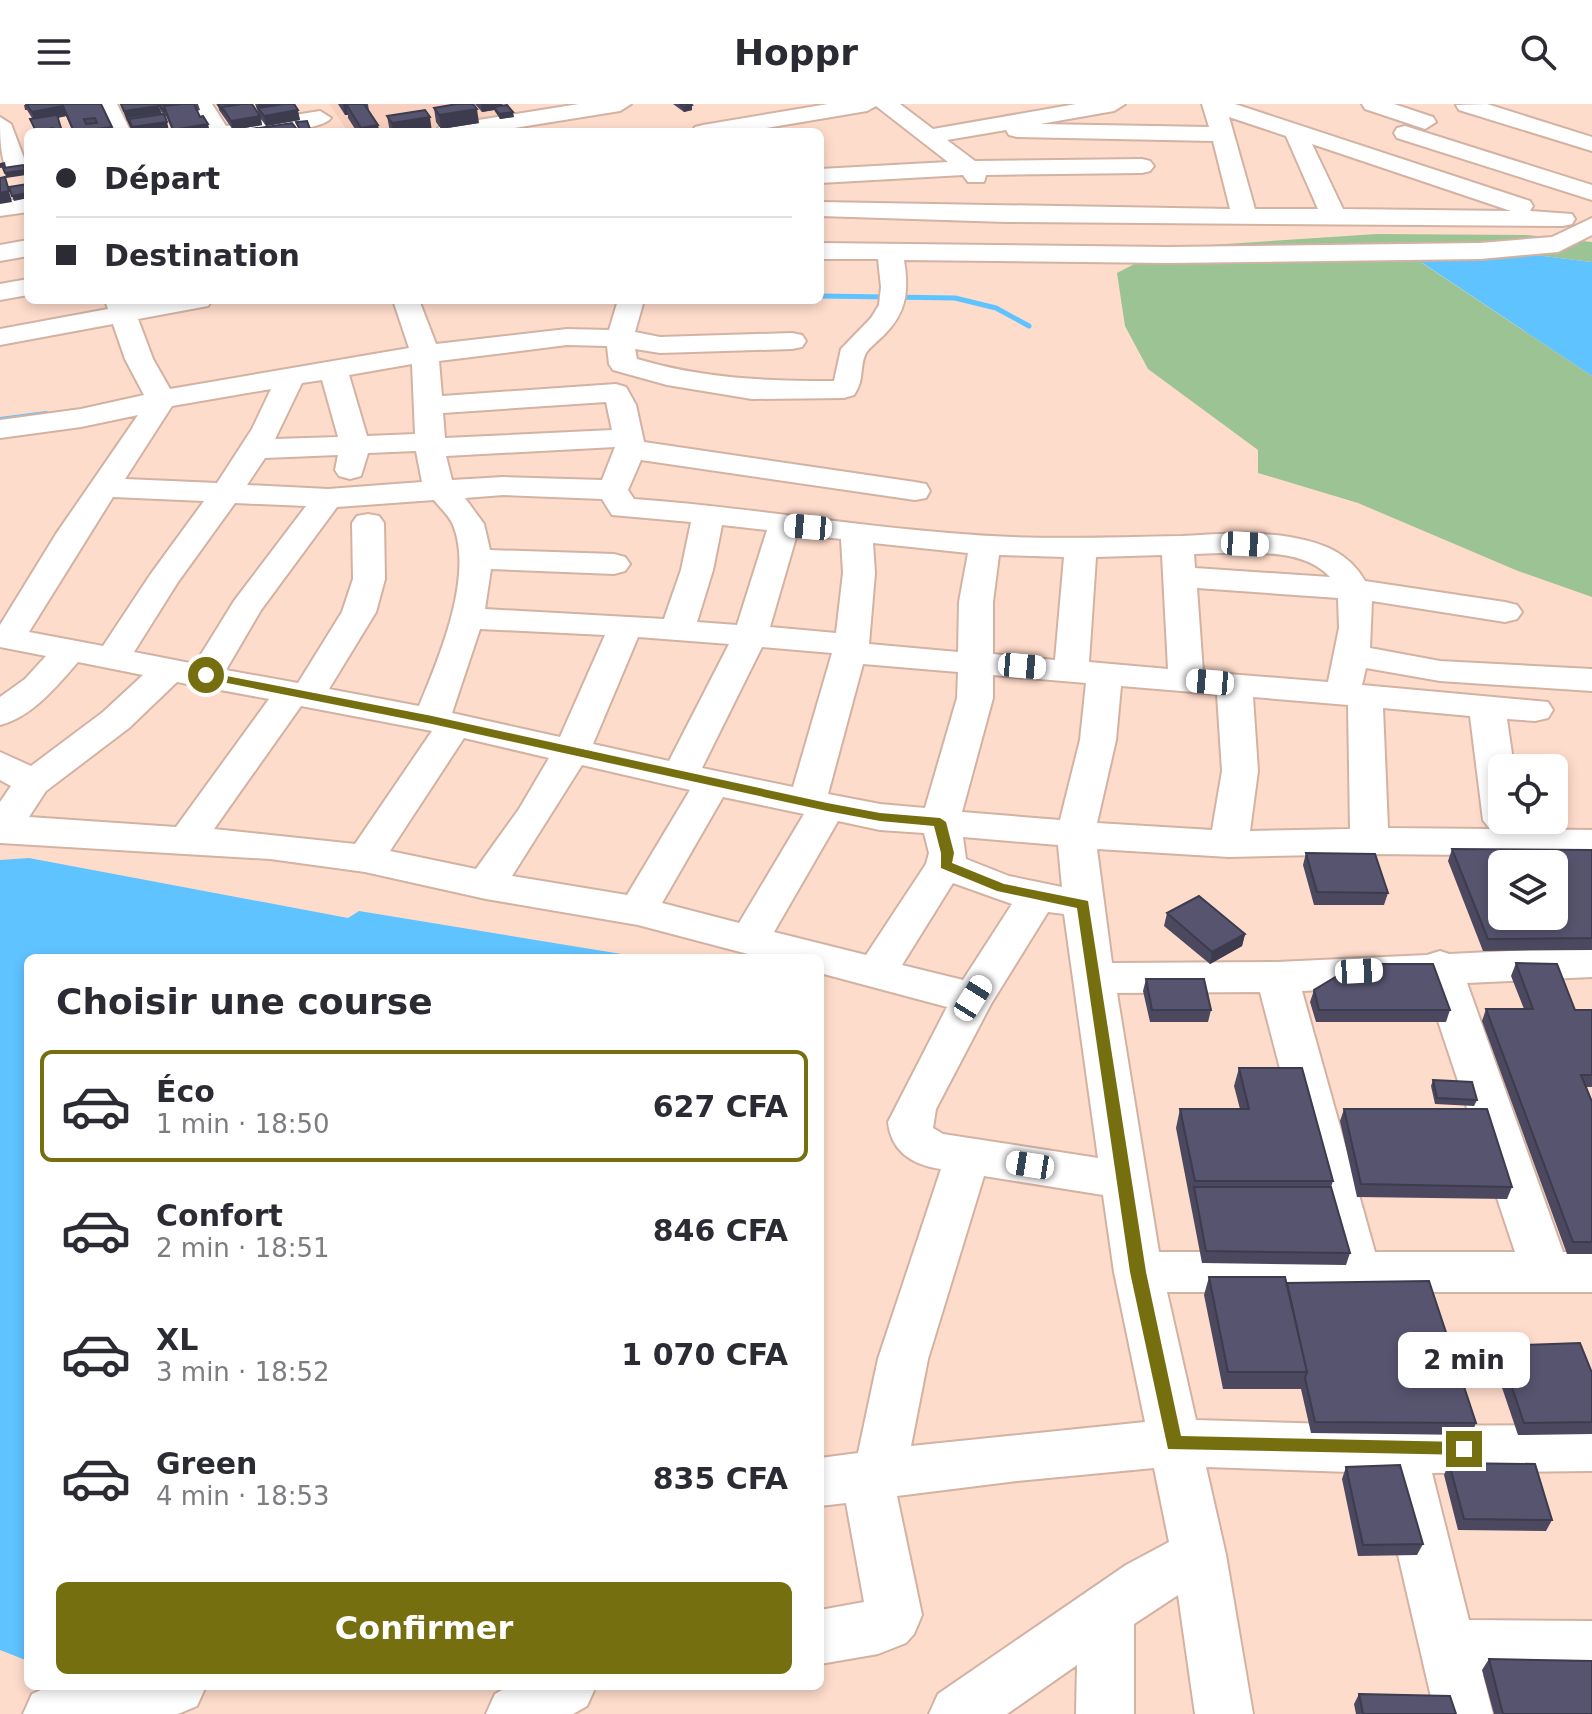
<!DOCTYPE html>
<html lang="fr">
<head>
<meta charset="utf-8">
<style>
	:root { --surface:#fff; --page:#f2f2f3; --text:#2b2b33; --muted:#7c7c81; --line:#e1e1e2; --accent:#756f10 }
	body { margin:0; font-family:"DejaVu Sans",sans-serif; background:var(--page); color:var(--text); height:100vh; display:flex; flex-direction:column; font-size:30px; white-space:nowrap }
	* { box-sizing:border-box; margin:0 }
	p { font-size:26px; color:var(--muted) }
	.icon { flex:none; width:44px; height:44px; fill:none; stroke:currentColor; stroke-width:2; stroke-linecap:round; stroke-linejoin:round }
	.map { position:relative; flex:1; overflow:hidden }
	.side { position:absolute; left:24px; top:850px; width:800px; height:736px; display:flex; flex-direction:column; background:var(--surface); border-radius:12px; box-shadow:0 4px 12px #0003 }
	.side>* { flex:none }
	.banner { position:absolute; left:24px; top:24px; width:800px; height:176px; border-radius:12px; box-shadow:0 4px 12px #0003; display:grid; align-content:center; height:176px; padding:0 32px; background:var(--surface) }
	.fabs { position:absolute; left:1488px; top:650px; display:grid; gap:16px }
	.fabs a { display:grid; place-items:center; width:80px; height:80px; border-radius:12px; background:var(--surface); box-shadow:0 4px 12px #0003; font-size:40px }
	.end { position:absolute; width:36px; height:36px; margin:-18px; border:10px solid #756f10; background:#fff; box-shadow:0 0 0 4px #fff }
	.from { border-radius:50% }
	.bubble { position:absolute; height:56px; border-radius:12px; background:var(--surface); box-shadow:0 4px 12px #0003; font-size:26px; font-weight:600; line-height:56px; text-align:center }
	.car { position:absolute; width:24px; height:48px; margin:-24px -12px; border-radius:10px; box-shadow:0 0 6px 2px #0007; background:linear-gradient(#fff 24%,#345 0 40%,#fff 0 76%,#345 0 86%,#fff 0) }
	.banner b { display:flex; align-items:center; gap:28px; height:76px; font-size:30px }
	.banner b+b { border-top:2px solid var(--line) }
	.banner i { width:20px; height:20px; background:var(--text) }
	ul { padding:0; list-style:none }
	li { display:flex; align-items:center; gap:24px; height:112px; margin:0 16px 12px; padding:0 16px; border:4px solid transparent; border-radius:12px }
	li div { flex:1 }
	li b { display:block; font-size:30px }
	li em { font-style:normal; font-weight:600 }
	li.current { border-color:var(--accent) }
	li>.icon { width:72px; height:72px; stroke-width:1.5 }
	h2 { padding:0 32px; font-size:36px; line-height:96px }
	.cta { display:flex; gap:16px; margin-top:auto; padding:16px 32px }
	.cta a { flex:1; height:92px; border-radius:12px; background:var(--accent); color:#fff; font-size:32px; font-weight:600; line-height:92px; text-align:center }
	header { display:flex; justify-content:space-between; align-items:center; height:104px; padding:0 32px; background:var(--surface); font-size:36px; font-weight:600 }
	.map>svg:first-child { display:block }
</style>
</head>
<body>
<header><svg class="icon" aria-label="menu" viewBox="0 0 24 24"><path d="M4 6h16M4 12h16M4 18h16"/></svg>Hoppr<svg class="icon" aria-label="search" viewBox="0 0 24 24"><circle cx="10" cy="10" r="6"/><path d="M15 15l6 6"/></svg></header>
<div class="map">
<svg width="1592" height="1610" viewBox="0 0 1592 1610">
	<rect width="100%" height="100%" fill="#fedccc"/>
	<path fill="#f7cfbc" d="M 329,0 L 506,0 L 518,14 L 431,28 L 348,28 Z"/>
	<path fill="#9cc393" d="M 1377,130 L 1527,131 L 1592,138 L 1592,158 L 1502,147 L 1422,159 L 1592,272 L 1592,493 L 1518,467 L 1358,399 L 1258,369 L 1258,346 L 1148,265 L 1125,222 L 1117,169 L 1165,144 Z"/>
	<path fill="#5fc3ff" d="M 1502,147 L 1592,158 L 1592,272 L 1421,158 Z
		M 29,754 L 348,814 L 359,807 L 646,854 L 28,854 L 28,1557 L 0,1546 L 0,756 Z"/>
	<g fill="none" stroke-linecap="round" stroke-linejoin="round">
		<path stroke="#5fc3ff" stroke-width="5" d="M 820,192 L 955,194 L 996,204 L 1029,222"/>
		<path stroke="#5fc3ff" stroke-width="6" d="M 0,316 L 46,310"/>
		<g stroke="#d2b2a3" stroke-width="4">
			<path id="minor" d="M 95,0 L 117,0 L 131,28 L 109,28 Z
				M 190,0 L 212,0 L 226,22 L 320,7 L 331,14 C 318,31 230,28 207,28 Z
				M 579,0 L 631,0 L 620,7 L 489,28 L 436,28 L 439,23 L 447,21 Z
				M 828,0 L 900,0 L 933,25 L 1076,0 L 1125,0 L 1114,7 L 1040,20 L 1209,23 L 1202,0 L 1235,0 L 1530,97 L 1533,102 L 1530,107 L 1572,110 L 1575,115 L 1572,120 L 1563,122 L 1006,118 L 820,112 L 820,98 L 1230,105 L 1213,37 L 1017,33 L 1009,31 L 1006,26 L 947,36 L 975,57 L 1142,55 L 1150,57 L 1154,62 L 1150,67 L 1142,69 L 986,71 L 984,78 L 968,78 L 963,71 L 820,79 L 820,65 L 948,58 L 876,2 L 867,7 L 743,28 L 692,28 L 695,23 L 703,21 ZM 1229,13 L 1286,32 L 1318,105 L 1255,105 ZM 1312,40 L 1511,107 L 1343,105 Z
				M 1362,0 L 1394,0 L 1433,13 L 1436,18 L 1425,25 L 1365,5 Z
				M 1487,0 L 1592,33 L 1592,47 L 1459,6 L 1456,1 Z
				M 0,13 L 11,20 L 27,62 L 23,67 L 7,67 C 0,51 0,31 0,13 Z
				M 1405,22 L 1592,81 L 1592,96 L 1397,34 L 1394,29 L 1397,24 Z
				M 28,94 L 28,108 L 0,112 L 0,98 Z
				M 1592,114 L 1592,131 L 1558,148 L 1480,155 L 1168,159 L 904,156 C 909,186 907,208 884,231 C 879,236 870,243 866,249 C 859,263 865,275 854,291 L 844,294 L 752,295 L 667,281 L 613,266 L 609,260 L 607,242 L 567,241 L 439,257 L 442,292 L 616,280 L 626,283 L 636,301 L 644,338 L 915,378 L 926,380 L 930,387 L 926,394 L 915,396 L 641,356 L 628,386 L 634,395 C 760,404 885,428 1012,433 C 1069,435 1125,433 1182,432 C 1218,430 1255,427 1290,433 C 1323,439 1348,448 1365,477 L 1505,498 L 1517,501 L 1522,508 L 1517,515 L 1505,518 L 1372,497 L 1370,544 L 1440,557 L 1592,565 L 1592,587 L 1440,577 L 1366,564 L 1362,581 L 1548,598 L 1553,606 L 1548,614 L 1535,617 L 1507,615 L 1514,664 L 1502,664 L 1502,716 L 1521,716 L 1513,725 L 1592,726 L 1592,752 L 1369,750 L 1229,753 L 1097,745 L 1112,859 L 1277,858 L 1427,851 L 1440,847 L 1449,850 L 1592,843 L 1592,873 L 1467,879 L 1563,1148 L 1592,1148 L 1592,1188 L 1167,1188 L 1196,1316 L 1400,1322 L 1592,1321 L 1592,1367 L 1432,1369 L 1469,1516 L 1592,1517 L 1592,1573 L 1483,1571 L 1493,1610 L 1435,1610 L 1379,1369 L 1206,1363 L 1226,1451 L 1253,1610 L 1195,1610 L 1178,1491 L 1134,1520 L 1134,1610 L 1076,1610 L 1077,1561 L 1007,1610 L 929,1610 L 938,1590 L 1126,1461 L 1169,1438 L 1154,1364 L 1017,1377 L 897,1392 L 922,1511 L 914,1530 L 906,1539 L 878,1550 L 820,1560 L 820,1506 L 864,1498 L 846,1399 L 820,1402 L 820,1354 L 858,1349 L 878,1255 L 941,1065 C 912,1061 891,1047 888,1018 L 947,903 L 820,869 L 820,854 L 763,854 L 638,821 L 486,795 L 365,768 L 270,755 L 0,739 L 0,698 L 11,682 L 0,676 L 0,648 L 31,662 L 103,608 L 143,571 L 78,558 C 57,582 32,613 0,621 L 0,593 L 25,575 L 46,552 L 0,543 L 0,521 L 56,430 L 138,311 L 81,323 L 0,334 L 0,316 L 81,305 L 144,291 L 125,255 L 113,220 L 0,241 L 0,225 L 108,205 L 105,196 L 131,196 L 133,200 L 156,196 L 212,196 L 208,202 L 138,215 L 153,255 L 170,285 L 409,244 L 393,196 L 419,196 L 436,240 L 567,225 L 609,226 L 618,196 L 644,196 L 635,228 L 660,233 L 792,229 L 802,231 L 806,237 L 802,243 L 792,245 L 660,249 L 635,245 L 637,255 C 705,275 764,277 834,277 L 841,245 L 871,214 L 879,201 L 881,183 L 878,155 L 820,155 L 820,139 L 1168,143 L 1480,139 L 1552,133 ZM 412,260 L 415,330 L 367,332 L 349,271 ZM 322,276 L 338,333 L 275,335 L 302,279 ZM 271,285 L 252,325 L 217,379 L 125,375 L 172,302 ZM 606,298 L 612,326 L 445,334 L 443,309 ZM 615,343 L 602,376 L 503,373 L 452,376 L 446,352 ZM 416,347 L 422,378 L 328,385 L 247,381 L 265,354 L 338,351 L 335,366 L 339,372 L 350,375 L 361,372 L 368,349 ZM 503,391 L 602,395 L 612,411 L 691,418 L 681,466 L 664,515 L 485,505 L 491,465 L 614,470 L 625,467 L 630,460 L 625,453 L 614,450 L 490,446 L 484,420 L 465,394 ZM 113,393 L 204,397 L 150,471 L 103,542 L 29,528 ZM 434,396 C 440,404 449,411 453,421 C 474,472 439,554 419,602 L 329,585 L 376,508 L 385,475 L 384,419 L 379,412 L 368,410 L 357,412 L 352,419 L 353,475 L 342,508 L 298,579 L 226,566 L 261,506 L 337,403 ZM 235,399 L 306,402 L 234,497 L 195,560 L 134,548 L 178,478 ZM 722,421 L 767,426 L 737,521 L 697,518 L 713,466 ZM 797,430 L 841,435 L 843,469 L 836,529 L 770,523 ZM 873,439 L 968,449 L 959,498 L 958,548 L 869,540 L 875,469 ZM 1222,449 C 1258,449 1304,445 1330,473 L 1195,464 L 1194,450 ZM 999,451 L 1064,453 L 1055,556 L 993,550 L 993,498 ZM 1162,451 L 1168,565 L 1089,558 L 1096,453 ZM 1197,484 L 1338,494 L 1339,524 L 1328,578 L 1203,568 ZM 480,525 L 605,531 L 560,633 L 452,609 ZM 638,533 L 729,540 L 669,657 L 593,640 ZM 762,543 L 832,549 L 793,683 L 702,664 ZM 863,560 L 958,568 L 957,594 L 925,704 L 880,700 L 828,690 ZM 993,571 L 1086,579 L 1080,636 L 1060,716 L 962,708 L 993,594 ZM 177,578 L 269,595 L 176,723 L 29,713 L 46,687 L 129,624 ZM 1121,582 L 1217,590 L 1222,667 L 1212,726 L 1097,719 L 1116,636 ZM 1253,593 L 1348,601 L 1350,725 L 1250,727 L 1258,667 ZM 301,602 L 432,627 L 355,740 L 214,725 ZM 1383,604 L 1470,612 L 1483,716 L 1490,725 L 1388,724 ZM 464,634 L 549,654 L 519,705 L 476,765 L 390,747 ZM 582,661 L 690,686 L 627,791 L 512,772 ZM 723,693 L 804,710 L 739,819 L 662,799 ZM 838,717 L 880,726 L 924,729 L 929,749 L 926,760 L 866,851 L 774,828 ZM 963,733 L 1058,741 L 1062,783 L 1009,772 L 966,755 ZM 953,779 L 1012,800 L 963,876 L 902,861 ZM 1048,808 L 1064,810 L 1098,1054 L 943,1030 L 933,1024 L 936,1005 L 991,900 ZM 1426,881 L 1515,1148 L 1375,1148 L 1302,887 ZM 1260,888 L 1328,1148 L 1159,1148 L 1117,889 ZM 984,1072 L 1103,1091 L 1114,1168 L 1145,1318 L 911,1342 L 928,1255 Z
				M 28,136 L 28,152 L 0,157 L 0,141 Z
				M 28,175 L 28,191 L 0,196 L 0,180 Z
				M 50,1582 L 206,1582 L 197,1602 L 178,1610 L 23,1610 L 32,1590 Z
				M 509,1582 L 596,1582 L 587,1602 L 573,1610 L 486,1610 L 495,1590 Z"/>
		</g>
		<use href="#minor" fill="#fff" fill-rule="evenodd"/>
	</g>
	<path fill="#4b485f" d="M 101,0 L 113,28 L 73,28 L 66,12 L 58,14 L 61,25 L 64,28 L 35,28 L 30,15 L 32,14 L 27,6 L 25,6 L 24,1 Z
		M 120,0 L 158,0 L 161,10 L 163,10 L 160,6 L 159,1 L 161,1 L 160,0 L 198,0 L 200,6 L 197,7 L 210,28 L 173,28 L 166,12 L 165,12 L 169,28 L 132,28 Z
		M 218,0 L 252,0 L 259,10 L 255,0 L 295,0 L 300,16 L 266,22 L 261,15 L 262,21 L 233,26 L 219,6 Z
		M 338,0 L 368,0 L 369,7 L 378,21 L 379,28 L 357,28 L 348,14 L 348,11 L 345,11 Z
		M 475,0 L 502,0 L 514,13 L 500,15 L 494,6 L 482,8 Z
		M 673,0 L 691,0 L 692,6 L 684,8 Z
		M 434,4 L 479,19 L 441,25 L 436,18 Z
		M 387,12 L 432,28 L 390,28 Z
		M 1452,745 L 1592,746 L 1592,846 L 1483,847 L 1448,757 Z
		M 1306,749 L 1388,789 L 1384,801 L 1314,801 L 1303,761 Z
		M 1167,809 L 1245,830 L 1242,842 L 1210,860 L 1164,822 Z
		M 1516,859 L 1575,906 L 1592,906 L 1592,983 L 1586,983 L 1592,998 L 1592,1150 L 1567,1150 L 1482,917 L 1486,905 L 1524,905 L 1511,872 Z
		M 1146,875 L 1211,906 L 1208,918 L 1150,918 L 1143,887 Z
		M 1314,886 L 1450,906 L 1446,918 L 1316,918 L 1310,898 Z
		M 1239,964 L 1333,1077 L 1331,1083 L 1350,1149 L 1346,1161 L 1202,1159 L 1176,1024 L 1180,1005 L 1240,1005 L 1234,982 Z
		M 1433,976 L 1477,996 L 1474,1002 L 1435,1000 L 1431,982 Z
		M 1344,1005 L 1512,1083 L 1507,1095 L 1357,1093 L 1340,1017 Z
		M 1209,1173 L 1287,1179 L 1476,1319 L 1471,1331 L 1311,1329 L 1301,1285 L 1223,1285 L 1204,1191 Z
		M 1498,1242 L 1592,1269 L 1592,1330 L 1518,1331 L 1492,1254 Z
		M 1449,1359 L 1552,1416 L 1546,1427 L 1458,1426 L 1444,1371 Z
		M 1346,1363 L 1423,1440 L 1417,1451 L 1358,1452 L 1342,1375 Z
		M 1489,1555 L 1592,1610 L 1494,1610 L 1482,1566 Z
		M 1359,1590 L 1456,1610 L 1356,1610 L 1354,1600 Z"/>
	<path fill="#3d3b4e" d="M 258,0 L 295,0 L 295,2 L 258,5 Z
		M 343,0 L 346,0 L 348,11 L 345,11 Z
		M 481,0 L 502,0 L 502,5 L 494,3 L 494,6 L 482,8 Z
		M 692,1 L 692,6 L 684,8 L 683,3 Z
		M 63,2 L 66,12 L 35,18 L 32,8 Z
		M 159,2 L 162,12 L 127,17 L 124,7 Z
		M 477,5 L 479,19 L 441,25 L 439,11 Z
		M 298,6 L 300,16 L 266,22 L 264,12 Z
		M 513,8 L 514,13 L 500,15 L 499,10 Z
		M 260,12 L 262,21 L 233,26 L 231,17 Z
		M 430,13 L 432,28 L 393,28 L 392,19 Z
		M 167,18 L 169,27 L 166,28 L 133,28 L 130,19 Z
		M 208,20 L 210,28 L 174,28 L 173,26 Z
		M 378,21 L 379,28 L 362,28 L 361,24 Z
		M 112,23 L 113,28 L 76,28 Z
		M 5,58 L 6,63 L 0,64 L 0,59 Z
		M 25,66 L 26,71 L 6,74 L 5,69 Z
		M 9,87 L 12,98 L 0,100 L 0,89 Z
		M 28,89 L 28,94 L 14,97 L 12,92 Z
		M 1245,830 L 1242,842 L 1210,860 L 1212,848 Z"/>
	<path fill="#57546f" stroke="#3d3b4e" stroke-width="2" fill-rule="evenodd" d="M 26,0 L 62,0 L 63,1 L 62,0 L 101,0 L 112,23 L 74,28 L 63,2 L 32,8 ZM 95,14 L 97,19 L 86,20 L 84,15 Z
		M 121,0 L 158,0 L 159,2 L 124,7 Z
		M 165,0 L 182,0 L 164,2 L 165,7 L 164,7 L 159,1 Z
		M 182,0 L 194,0 L 200,13 L 203,12 L 208,20 L 173,26 L 164,2 Z
		M 222,0 L 242,0 L 222,3 L 223,7 L 218,1 Z
		M 242,0 L 252,0 L 260,12 L 231,17 L 222,3 Z
		M 279,0 L 284,0 L 258,4 L 258,3 Z
		M 284,0 L 294,0 L 298,6 L 264,12 L 258,4 Z
		M 346,0 L 364,0 L 378,21 L 361,24 Z
		M 457,0 L 473,0 L 477,5 L 439,11 L 434,4 Z
		M 680,0 L 691,0 L 692,1 L 683,3 Z
		M 507,1 L 513,8 L 499,10 L 494,3 Z
		M 425,6 L 430,13 L 392,19 L 387,12 Z
		M 160,8 L 161,10 L 129,15 L 130,20 L 127,13 Z
		M 164,10 L 167,18 L 132,23 L 129,15 Z
		M 57,11 L 61,24 L 64,28 L 43,28 L 54,24 L 36,27 L 30,15 Z
		M 307,17 L 310,25 L 300,26 L 296,18 Z
		M 292,19 L 299,28 L 261,28 L 259,24 Z
		M 167,24 L 169,28 L 138,28 Z
		M 257,24 L 258,28 L 245,28 L 244,26 Z
		M 23,61 L 25,66 L 5,69 L 3,64 Z
		M 5,73 L 9,87 L 0,89 L 0,74 Z
		M 28,80 L 28,89 L 12,92 L 9,83 Z
		M 1452,745 L 1592,746 L 1592,834 L 1488,835 ZM 1502,760 L 1554,760 L 1554,812 L 1502,812 Z
		M 1306,749 L 1375,750 L 1388,789 L 1317,788 Z
		M 1199,792 L 1245,830 L 1212,848 L 1167,809 Z
		M 1516,859 L 1557,860 L 1575,906 L 1592,906 L 1592,971 L 1581,971 L 1592,998 L 1592,1138 L 1573,1138 L 1486,905 L 1533,905 Z
		M 1357,860 L 1433,860 L 1450,906 L 1319,906 L 1314,886 Z
		M 1146,875 L 1204,875 L 1211,906 L 1152,906 Z
		M 1239,964 L 1302,964 L 1333,1077 L 1195,1077 L 1180,1005 L 1249,1005 Z
		M 1433,976 L 1472,978 L 1477,996 L 1437,994 Z
		M 1344,1005 L 1487,1005 L 1512,1083 L 1361,1080 Z
		M 1194,1083 L 1331,1083 L 1350,1149 L 1206,1147 Z
		M 1209,1173 L 1285,1173 L 1307,1268 L 1228,1268 Z
		M 1429,1177 L 1476,1319 L 1315,1318 L 1305,1274 L 1307,1268 L 1287,1179 Z
		M 1580,1239 L 1592,1269 L 1592,1318 L 1524,1319 L 1498,1242 Z
		M 1449,1359 L 1535,1360 L 1552,1416 L 1464,1415 Z
		M 1400,1361 L 1423,1440 L 1363,1441 L 1346,1363 Z
		M 1489,1555 L 1592,1557 L 1592,1610 L 1503,1610 Z
		M 1359,1590 L 1450,1592 L 1456,1610 L 1363,1610 Z"/>
	<path fill="#756f10" d="M 206,568 L 432,612 L 827,699 L 880,709 L 940,714 L 946,718 L 954,749 L 952,759 L 1004,780 L 1088,797 L 1146,1168 L 1181,1332 L 1464,1338 L 1470,1340 L 1472,1345 L 1470,1351 L 1168,1345 L 1130,1168 L 1077,804 L 997,787 L 941,764 L 941,749 L 934,722 L 880,717 L 827,707 L 432,620 L 202,574 L 201,571 Z"/>
</svg>
<div class="fabs">
<a><svg class="icon" aria-label="locate" viewBox="0 0 24 24"><circle cx="12" cy="12" r="6"/><path d="M12 2v4M12 18v4M2 12h4M18 12h4"/></svg></a>
<a><svg class="icon" aria-label="layers" viewBox="0 0 24 24"><path d="M12 4l9 5-9 5-9-5zM3 14l9 5 9-5"/></svg></a>
</div>
<i class="end from" style="left:206px;top:571px"></i>
<i class="end" style="left:1464px;top:1345px"></i>
<div class="bubble" style="left:1398px;top:1228px;width:132px">2 min</div>
<i class="car" style="left:808px;top:423px;rotate:275deg"></i>
<i class="car" style="left:1245px;top:440px;rotate:93deg"></i>
<i class="car" style="left:1022px;top:562px;rotate:95deg"></i>
<i class="car" style="left:1210px;top:578px;rotate:275deg"></i>
<i class="car" style="left:1359px;top:867px;rotate:87deg"></i>
<i class="car" style="left:973px;top:894px;rotate:32deg"></i>
<i class="car" style="left:1030px;top:1061px;rotate:279deg"></i>
<div class="banner">
<b><i class="from"></i>Départ</b>
<b><i></i>Destination</b>
</div>
<section class="side">
<h2>Choisir une course</h2>
<ul>
<li class="current"><svg class="icon" aria-label="car" viewBox="0 0 24 24"><path d="M5 17H2v-5l4-1 3-4h7l3 4 3 1v5h-3M9 17h6M6 11h13"/><circle cx="7" cy="17" r="2"/><circle cx="17" cy="17" r="2"/></svg><div><b>Éco</b><p>1 min · 18:50</p></div><em>627 CFA</em></li>
<li><svg class="icon" aria-label="car" viewBox="0 0 24 24"><path d="M5 17H2v-5l4-1 3-4h7l3 4 3 1v5h-3M9 17h6M6 11h13"/><circle cx="7" cy="17" r="2"/><circle cx="17" cy="17" r="2"/></svg><div><b>Confort</b><p>2 min · 18:51</p></div><em>846 CFA</em></li>
<li><svg class="icon" aria-label="car" viewBox="0 0 24 24"><path d="M5 17H2v-5l4-1 3-4h7l3 4 3 1v5h-3M9 17h6M6 11h13"/><circle cx="7" cy="17" r="2"/><circle cx="17" cy="17" r="2"/></svg><div><b>XL</b><p>3 min · 18:52</p></div><em>1 070 CFA</em></li>
<li><svg class="icon" aria-label="car" viewBox="0 0 24 24"><path d="M5 17H2v-5l4-1 3-4h7l3 4 3 1v5h-3M9 17h6M6 11h13"/><circle cx="7" cy="17" r="2"/><circle cx="17" cy="17" r="2"/></svg><div><b>Green</b><p>4 min · 18:53</p></div><em>835 CFA</em></li>
</ul>
<div class="cta"><a>Confirmer</a></div>
</section>
</div>
</body>
</html>
